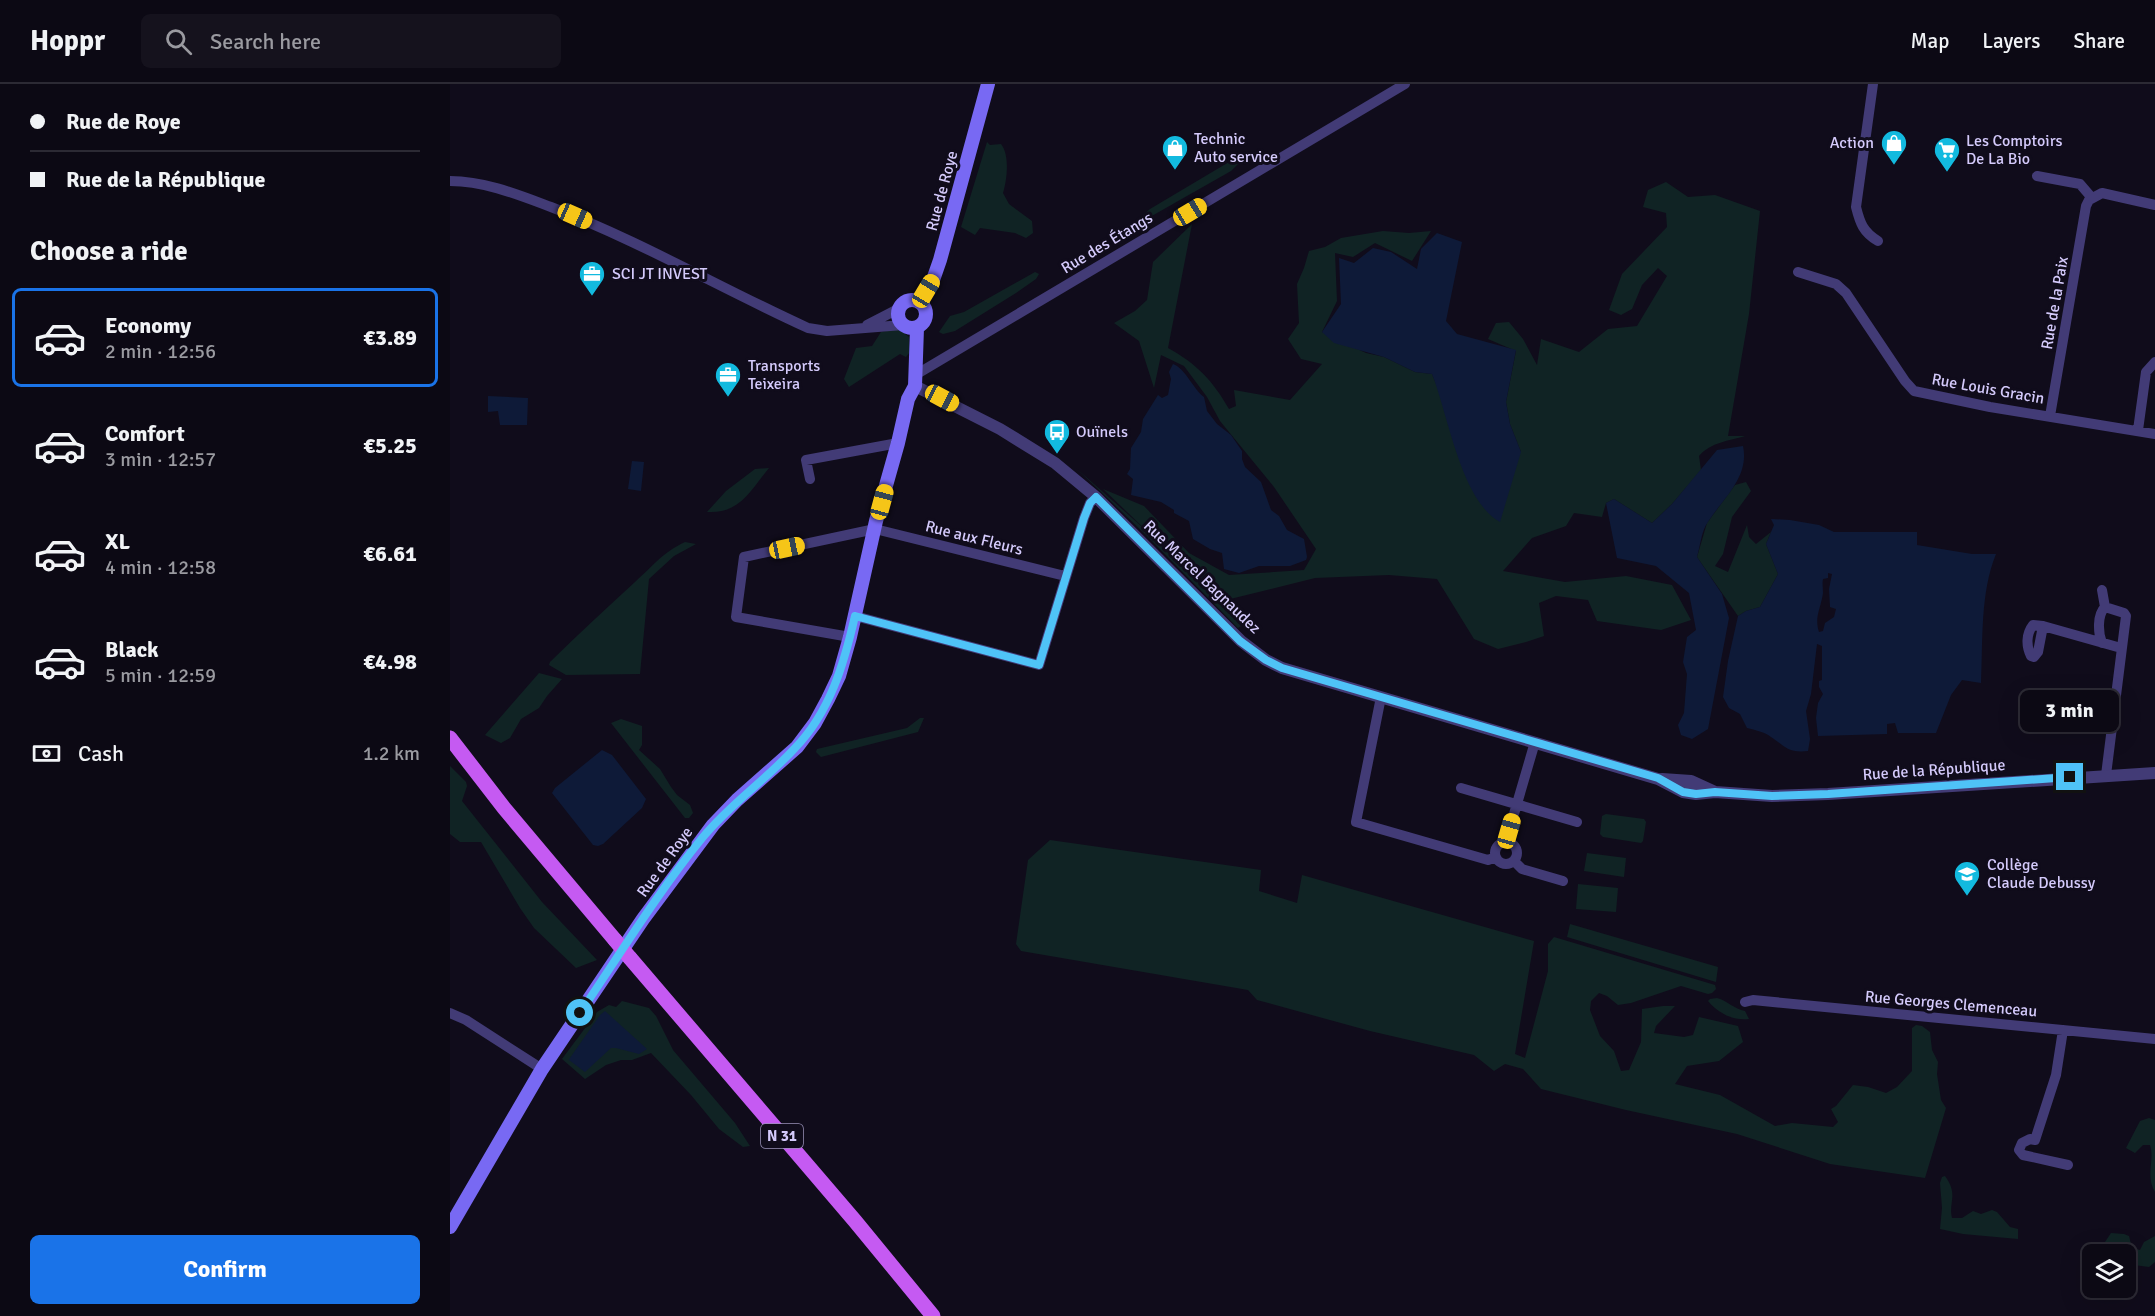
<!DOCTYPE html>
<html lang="en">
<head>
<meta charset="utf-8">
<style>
	:root { --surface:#0c0914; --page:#15121d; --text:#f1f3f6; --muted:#9a9aa0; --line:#2c2a34; --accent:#1a73e8 }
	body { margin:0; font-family:Signika,sans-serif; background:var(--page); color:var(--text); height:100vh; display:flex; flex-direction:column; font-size:22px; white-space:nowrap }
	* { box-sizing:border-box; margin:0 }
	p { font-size:20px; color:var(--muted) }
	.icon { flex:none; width:33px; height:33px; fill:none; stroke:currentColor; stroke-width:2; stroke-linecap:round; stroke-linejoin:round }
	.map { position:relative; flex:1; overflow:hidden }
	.drawer { display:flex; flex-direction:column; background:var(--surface); width:450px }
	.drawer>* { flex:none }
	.top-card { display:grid; align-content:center; height:132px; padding:0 30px; background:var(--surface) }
	.fabs { position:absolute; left:1632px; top:1160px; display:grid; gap:12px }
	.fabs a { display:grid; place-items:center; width:54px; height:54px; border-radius:9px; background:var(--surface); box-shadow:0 6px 24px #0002,0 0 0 2px var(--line); font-size:30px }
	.end { position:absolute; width:27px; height:27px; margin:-14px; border:8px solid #4fc3f7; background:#111; box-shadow:0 0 0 3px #111 }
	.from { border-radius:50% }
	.bubble { position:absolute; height:42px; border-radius:9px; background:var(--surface); box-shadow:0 6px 24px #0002,0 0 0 2px var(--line); font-size:20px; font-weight:800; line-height:42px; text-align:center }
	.car { position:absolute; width:18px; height:36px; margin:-18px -9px; border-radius:8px; box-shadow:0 0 4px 2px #0007; background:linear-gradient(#f5c518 24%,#345 0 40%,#f5c518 0 76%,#345 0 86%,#f5c518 0) }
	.top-card b { display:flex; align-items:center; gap:21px; height:57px; font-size:22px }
	.top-card b+b { border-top:2px solid var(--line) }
	.top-card i { width:15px; height:15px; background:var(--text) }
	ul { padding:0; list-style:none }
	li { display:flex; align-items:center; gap:18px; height:99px; margin:0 12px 9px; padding:0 18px; border:3px solid transparent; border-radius:9px }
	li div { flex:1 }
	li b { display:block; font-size:22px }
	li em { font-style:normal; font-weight:800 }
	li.on { border-color:var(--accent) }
	li>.icon { width:54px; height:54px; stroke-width:1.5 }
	h2 { padding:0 30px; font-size:27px; line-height:72px }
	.pay { display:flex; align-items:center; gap:15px; height:66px; padding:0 30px; font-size:22px }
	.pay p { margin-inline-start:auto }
	.action { display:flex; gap:12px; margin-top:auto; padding:12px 30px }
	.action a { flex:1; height:69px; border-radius:9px; background:var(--accent); color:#fff; font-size:24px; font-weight:800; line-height:69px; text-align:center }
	header { display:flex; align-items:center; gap:36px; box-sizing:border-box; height:84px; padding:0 30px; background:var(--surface); border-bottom:2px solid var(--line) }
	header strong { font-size:28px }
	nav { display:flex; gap:33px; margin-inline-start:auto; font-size:21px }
	.search { width:420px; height:54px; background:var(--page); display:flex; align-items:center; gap:15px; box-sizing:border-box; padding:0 21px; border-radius:9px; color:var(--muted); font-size:22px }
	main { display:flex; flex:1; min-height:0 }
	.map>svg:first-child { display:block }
</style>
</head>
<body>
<header>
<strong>Hoppr</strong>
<div class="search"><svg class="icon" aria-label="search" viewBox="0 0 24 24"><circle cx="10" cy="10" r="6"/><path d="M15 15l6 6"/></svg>Search here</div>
<nav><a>Map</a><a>Layers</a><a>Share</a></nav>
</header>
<main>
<section class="drawer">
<div class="top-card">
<b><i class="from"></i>Rue de Roye</b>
<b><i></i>Rue de la République</b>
</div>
<h2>Choose a ride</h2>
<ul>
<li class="on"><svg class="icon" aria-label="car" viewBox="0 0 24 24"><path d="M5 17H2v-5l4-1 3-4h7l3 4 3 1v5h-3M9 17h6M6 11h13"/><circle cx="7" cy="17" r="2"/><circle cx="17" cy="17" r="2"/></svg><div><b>Economy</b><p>2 min · 12:56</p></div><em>€3.89</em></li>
<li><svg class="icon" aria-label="car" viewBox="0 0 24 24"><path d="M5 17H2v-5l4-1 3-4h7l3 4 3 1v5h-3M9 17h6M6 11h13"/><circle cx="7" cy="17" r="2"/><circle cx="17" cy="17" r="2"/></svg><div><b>Comfort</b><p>3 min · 12:57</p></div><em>€5.25</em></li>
<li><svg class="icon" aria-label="car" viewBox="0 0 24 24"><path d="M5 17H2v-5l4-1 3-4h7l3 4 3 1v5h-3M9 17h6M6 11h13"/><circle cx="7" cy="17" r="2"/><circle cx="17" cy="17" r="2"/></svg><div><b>XL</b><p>4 min · 12:58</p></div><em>€6.61</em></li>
<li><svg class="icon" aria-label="car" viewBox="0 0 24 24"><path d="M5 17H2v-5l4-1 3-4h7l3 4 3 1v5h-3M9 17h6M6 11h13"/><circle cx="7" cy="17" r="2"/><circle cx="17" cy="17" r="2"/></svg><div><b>Black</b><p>5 min · 12:59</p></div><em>€4.98</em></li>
</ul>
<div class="pay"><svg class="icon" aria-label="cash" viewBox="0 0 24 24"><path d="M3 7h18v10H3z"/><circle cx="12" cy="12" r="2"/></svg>Cash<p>1.2 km</p></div>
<div class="action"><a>Confirm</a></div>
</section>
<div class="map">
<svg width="1705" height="1232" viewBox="0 0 1705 1232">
	<rect width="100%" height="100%" fill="#100c1b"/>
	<path fill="#102324" d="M 537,58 L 540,61 L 551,60 C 560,71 557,96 553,109 L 559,120 L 582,137 L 583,149 L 576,154 L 565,149 L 530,144 L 525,151 L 511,143 Z
		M 779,78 L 790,78 L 781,87 L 693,137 L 693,131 L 700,125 Z
		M 1216,98 L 1238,113 L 1265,111 L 1310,127 L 1299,230 L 1278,352 L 1295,352 C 1279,357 1261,358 1249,372 L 1251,386 L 1222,420 L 1202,439 L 1164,415 L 1156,419 L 1152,433 L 1124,429 L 1116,442 L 1082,454 L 1053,487 L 1115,498 L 1176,492 L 1222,501 L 1241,536 L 1211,546 L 1147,537 L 1138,516 L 1106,512 L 1089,519 L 1094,552 L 1076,558 L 1048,565 L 1024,555 L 987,495 L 939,491 L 865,494 L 768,518 L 791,542 L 788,544 L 695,450 L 626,384 L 700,450 L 653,405 L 694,422 L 739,469 L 779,491 L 854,486 L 866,465 L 824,403 L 770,337 L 757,313 L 734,282 L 711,271 L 704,304 L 689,257 L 664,239 L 685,227 L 697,216 L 703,178 L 742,140 L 718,264 C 747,280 763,297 779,325 L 786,322 L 784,306 L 840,316 L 872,280 L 851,275 L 838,255 L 849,239 L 847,200 L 854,184 L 859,167 L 875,163 L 891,154 L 933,147 L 959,149 L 981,147 L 962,177 L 925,159 L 903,173 L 885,169 L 887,217 L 872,248 L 916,269 L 934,273 L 965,288 L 982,290 L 987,302 L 1071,368 L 1060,340 L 1056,318 L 1066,267 L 1038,255 L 1046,239 L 1059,238 L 1073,255 L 1087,281 L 1091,255 L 1129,268 L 1158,245 L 1187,242 L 1217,192 L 1208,184 L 1192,201 L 1182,225 L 1171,231 L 1159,226 L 1172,190 L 1217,143 L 1216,129 L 1193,123 L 1198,106 Z
		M 585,188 L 589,190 L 586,195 L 566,209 L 505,247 L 493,250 L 489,248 L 500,232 L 514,228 Z
		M 449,245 L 459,253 L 460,268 L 456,273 L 450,270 L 399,303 L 394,295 L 406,264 L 422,262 L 431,248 Z
		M 319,384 C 300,407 290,430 257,428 L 276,407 L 305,385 Z
		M 1296,398 L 1301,407 L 1282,433 L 1273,470 L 1265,482 L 1278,488 L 1297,441 L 1299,453 L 1306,460 L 1321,448 L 1316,460 L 1328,490 L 1310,523 L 1296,527 L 1288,532 L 1247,473 L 1257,439 L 1285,401 Z
		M 235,458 L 246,460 L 224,472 L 199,495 L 190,590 L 116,591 L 99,581 L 100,578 C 127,551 156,525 185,498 C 204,481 212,469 235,458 Z
		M 89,589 L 112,595 L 97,612 L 89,624 L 71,635 L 60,654 L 51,659 L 35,651 Z
		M 470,634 L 474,634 L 468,648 L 371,673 L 366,668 L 367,665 L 457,644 Z
		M 171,635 L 192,642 L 192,661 L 189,666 L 210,685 L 221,703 L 227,711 L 240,721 L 243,729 L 239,734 L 235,734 L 161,639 Z
		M 0,682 L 16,698 L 17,702 L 12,717 L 92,818 L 147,876 L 126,884 L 84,844 L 70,824 L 31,758 L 10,758 L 0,750 Z
		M 1156,730 L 1194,735 L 1196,738 L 1193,757 L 1191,759 L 1153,753 L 1150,750 L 1152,732 Z
		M 600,756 L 811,786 L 809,807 L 847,819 L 852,791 L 1084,857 L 1065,970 L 1075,974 L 1098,887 L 1098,860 L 1104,853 L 1265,901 L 1266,905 L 1262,909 L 1258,910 L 1231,902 L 1181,919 L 1168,921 L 1157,912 L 1149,909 L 1141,917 L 1140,926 L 1150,952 L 1164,967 L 1171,987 L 1179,986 L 1191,958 L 1192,925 L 1213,922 L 1225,922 L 1206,942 L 1204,949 L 1234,953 L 1243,951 L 1249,933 L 1288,942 L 1293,958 L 1269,977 L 1237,982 L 1225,1000 L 1270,1011 L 1325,1042 L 1342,1039 L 1383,1043 L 1388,1038 L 1381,1025 L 1386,1022 L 1403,1001 L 1418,1003 L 1436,1009 L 1447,1003 L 1462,987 L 1462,944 L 1466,941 L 1472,942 L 1480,948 L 1482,966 L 1488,978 L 1487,990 L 1491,1016 L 1496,1024 L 1475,1094 L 1380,1080 L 1287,1050 L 1176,1026 L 1091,1005 L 1073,985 L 1055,980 L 1044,987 L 1024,971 L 920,947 L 807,916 L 798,906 L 571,867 L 566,860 L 578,776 Z
		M 1137,769 L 1176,774 L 1174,793 L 1134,787 Z
		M 1128,800 L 1168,804 L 1166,828 L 1126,825 Z
		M 1120,840 L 1268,883 L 1266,898 L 1117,853 Z
		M 1267,914 C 1278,917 1284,925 1295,927 L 1299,935 C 1283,937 1268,929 1258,917 L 1260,915 Z
		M 172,917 L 199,924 L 206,932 L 223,966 L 285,1039 L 300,1062 L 293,1063 L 269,1045 L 241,1011 L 201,969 L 182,976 L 171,976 L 156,981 L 135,995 L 112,975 L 147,928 L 159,921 L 166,923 Z
		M 1699,1034 L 1705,1036 L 1705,1108 C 1695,1091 1705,1077 1700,1061 L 1693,1061 L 1685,1069 L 1676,1064 L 1690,1037 Z
		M 1495,1092 C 1509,1111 1498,1119 1502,1134 L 1512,1134 L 1523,1127 L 1531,1130 L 1542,1126 L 1547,1128 L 1560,1143 L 1568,1145 L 1568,1155 L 1513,1150 L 1490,1145 L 1492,1124 L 1490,1099 L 1492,1093 Z
		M 1661,1149 L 1674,1150 L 1679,1152 L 1682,1164 L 1690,1166 L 1694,1158 L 1705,1152 L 1705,1178 L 1699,1183 L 1676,1180 L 1676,1170 L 1647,1170 Z"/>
	<path fill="#0e1a38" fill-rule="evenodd" d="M 987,149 L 1012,158 L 996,237 L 1007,250 L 1066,266 L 1056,318 L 1060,340 L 1071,368 L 1050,438 C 1011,417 998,330 982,290 L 965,288 L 934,273 L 884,259 L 872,248 L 891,220 L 889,174 L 904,179 L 923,164 L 941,168 L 967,185 L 971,165 Z
		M 723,280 C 735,284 744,306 754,313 L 757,327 L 767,340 L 781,351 L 792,367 L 792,375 L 795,383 L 811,398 L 821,426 L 829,432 L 837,446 L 854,455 L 857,473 L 856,476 L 840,482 L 809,482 L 789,489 L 774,485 L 772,469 L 760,465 L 743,455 L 739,437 L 724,429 L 724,426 L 711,418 L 681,411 L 683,395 L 677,390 L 680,385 L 681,364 L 691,348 L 693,335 L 708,311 L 712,314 L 718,311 L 721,295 L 719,288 Z
		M 38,312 L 78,314 L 77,341 L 50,341 L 48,327 L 38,328 Z
		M 1293,362 C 1300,394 1271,416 1256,441 C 1251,450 1250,463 1247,473 L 1272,510 L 1279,534 L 1258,645 L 1242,655 L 1231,651 L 1228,641 L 1234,629 L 1237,590 L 1233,578 L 1237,553 L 1246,546 L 1239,509 L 1206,482 L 1167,474 L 1156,419 L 1164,415 L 1202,439 L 1222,420 L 1267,366 Z
		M 182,377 L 194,378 L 191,407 L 178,405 Z
		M 1321,435 L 1340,436 L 1369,441 L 1384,448 L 1467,448 L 1467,461 L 1522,470 L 1546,470 C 1530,509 1533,557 1531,599 L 1512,596 L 1501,611 L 1486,649 L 1448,649 L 1445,639 L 1437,640 L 1437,650 L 1368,652 L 1366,634 L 1368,619 L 1373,610 L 1369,603 L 1369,597 L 1372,596 L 1372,562 L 1367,560 L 1361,610 L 1356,627 L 1360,655 L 1358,667 C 1338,669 1336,663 1321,653 C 1315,648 1305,646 1297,644 L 1290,630 L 1279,624 L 1273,613 L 1278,577 L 1288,532 L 1296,527 L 1310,523 L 1328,490 L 1316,460 L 1324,441 ZM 1378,489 L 1382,490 L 1379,505 L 1380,523 L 1386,525 L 1384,533 L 1375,539 L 1373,547 L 1369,548 C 1364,533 1371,524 1373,509 C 1373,504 1372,500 1373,495 L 1378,494 Z
		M 152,666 L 162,671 L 196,715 L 192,724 L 153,760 L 148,762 L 143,761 L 102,709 L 105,704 Z
		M 155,927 L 197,965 L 189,970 L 166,964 L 161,964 L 135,988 L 119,976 L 120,974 L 150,931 Z"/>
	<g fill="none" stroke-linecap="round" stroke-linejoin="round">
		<path stroke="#423b76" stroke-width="10" d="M 1423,0 L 1406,123 C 1410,139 1413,148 1428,157
			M 1587,92 L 1630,100 L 1642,114
			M 0,97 C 35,97 69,111 101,123 C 190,157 272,205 358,244 L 377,247 L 453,241
			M 1348,188 L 1386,200 L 1396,209 L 1455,297 L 1464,307 L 1540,323 L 1705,350
			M 417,241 L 450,224
			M 467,290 L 955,0
			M 1600,332 L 1636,122 L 1639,116 L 1652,109 L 1705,121
			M 1688,346 L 1696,288 L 1705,278
			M 360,395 L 356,376 L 448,359
			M 1652,506 L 1655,523 L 1674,529 L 1676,532 L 1656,691
			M 405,532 L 589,581 L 634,434 L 640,419 L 646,413
			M 1593,542 L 1588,568 L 1584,573 L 1581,572 C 1576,562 1576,550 1583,541 L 1593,542 L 1671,564
			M 400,553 L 286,533 L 294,473 L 425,445 L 615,492
			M 1652,559 C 1648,549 1647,531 1655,523
			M 931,613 L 906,738 L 1038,776 L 1046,773
			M 1011,704 L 1127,738
			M1045 769a11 11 0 1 1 22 0a11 11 0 1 1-22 0Z
			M 1060,758 L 1059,747 L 1085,658
			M 1064,777 L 1072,785 L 1113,797
			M 1295,918 L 1303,916 L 1705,955
			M 0,929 L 16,936 L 92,985
			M 1613,946 L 1606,991 L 1585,1056 L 1580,1055 L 1572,1059 L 1569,1066 L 1573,1071 L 1618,1081"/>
		<path stroke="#423b76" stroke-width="12" d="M 465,302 L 550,345 L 605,379 L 646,413 L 791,557 L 816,576 L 832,584 L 1208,695 L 1233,708 L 1246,710 L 1265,708 L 1322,712 L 1378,710 L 1705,689
			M 1212,695 L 1241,697 L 1265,708"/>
		<path stroke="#7869f3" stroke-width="14" d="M448 230a14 14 0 1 1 28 0a14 14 0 1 1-28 0Z
			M 469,218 L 483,196 L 490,176 L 538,0
			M 0,1143 L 92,985 L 193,835 L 263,741 L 287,716 L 347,663 L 365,639 L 378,615 L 389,592 L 400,553 L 426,437 L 448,359 L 458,315 L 465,302 L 467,244"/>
		<path stroke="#c55af2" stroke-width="15" d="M 0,654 L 54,724 L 165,856
			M 180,874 L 405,1137 L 483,1232"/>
		<path stroke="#c55af2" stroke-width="15" d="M 165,856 L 180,874"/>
	</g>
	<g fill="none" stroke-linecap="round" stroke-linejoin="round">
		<path stroke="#4fc3f7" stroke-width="8" d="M 130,929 C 170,870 208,808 253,753 C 281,719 316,696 345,664 C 380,628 394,580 405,532 L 589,581 L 634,434 L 640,419 L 646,413 L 790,557 L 816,576 L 832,584 L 1208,694 L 1233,708 L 1246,710 L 1265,708 L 1322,712 L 1378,710 L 1620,693"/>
	</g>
	<defs>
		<g id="shop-pin" transform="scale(1.35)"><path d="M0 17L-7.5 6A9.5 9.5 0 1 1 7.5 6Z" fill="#12badf" stroke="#100c1b"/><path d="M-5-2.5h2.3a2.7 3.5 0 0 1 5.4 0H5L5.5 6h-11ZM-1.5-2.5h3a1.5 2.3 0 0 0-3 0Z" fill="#fff"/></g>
		<g id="supermarket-pin" transform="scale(1.35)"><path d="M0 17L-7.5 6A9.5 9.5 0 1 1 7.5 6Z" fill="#12badf" stroke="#100c1b"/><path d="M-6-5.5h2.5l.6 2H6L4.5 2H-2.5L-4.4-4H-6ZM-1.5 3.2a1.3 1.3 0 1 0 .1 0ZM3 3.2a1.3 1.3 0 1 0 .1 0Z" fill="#fff"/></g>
		<g id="office-pin" transform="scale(1.35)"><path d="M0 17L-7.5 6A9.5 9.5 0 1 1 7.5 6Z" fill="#12badf" stroke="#100c1b"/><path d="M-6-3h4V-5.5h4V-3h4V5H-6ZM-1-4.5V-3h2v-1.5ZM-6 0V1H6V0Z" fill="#fff"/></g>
		<g id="bus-pin" transform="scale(1.35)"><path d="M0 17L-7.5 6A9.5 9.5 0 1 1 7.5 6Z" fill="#12badf" stroke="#100c1b"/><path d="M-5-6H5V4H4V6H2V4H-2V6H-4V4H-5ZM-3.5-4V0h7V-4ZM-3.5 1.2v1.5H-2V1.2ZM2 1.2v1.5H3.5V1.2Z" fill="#fff"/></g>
		<g id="school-pin" transform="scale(1.35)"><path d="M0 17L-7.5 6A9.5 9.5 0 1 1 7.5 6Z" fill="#12badf" stroke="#100c1b"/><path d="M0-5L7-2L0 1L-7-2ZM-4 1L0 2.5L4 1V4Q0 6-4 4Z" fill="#fff"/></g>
	</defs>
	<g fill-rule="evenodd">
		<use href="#shop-pin" x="1444" y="59"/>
		<use href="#shop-pin" x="725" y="64"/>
		<use href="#supermarket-pin" x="1497" y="66"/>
		<use href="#office-pin" x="142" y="190"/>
		<use href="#office-pin" x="278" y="291"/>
		<use href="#bus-pin" x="607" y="348"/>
		<use href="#school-pin" x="1517" y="790"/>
	</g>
	<g text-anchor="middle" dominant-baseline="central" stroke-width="6" stroke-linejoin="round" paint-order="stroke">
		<rect fill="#100c1b" stroke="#9991b8" stroke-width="1.5" x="311" y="1040" width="42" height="24" rx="4.5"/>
		<g font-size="15" font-weight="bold" fill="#d4cafb">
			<text x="332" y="1052">N 31</text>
		</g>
		<g font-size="16" fill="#d4cafb" stroke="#100c1b" text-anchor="start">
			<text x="744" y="55">Technic<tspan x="744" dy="18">Auto service</tspan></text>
			<text x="1516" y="57">Les Comptoirs<tspan x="1516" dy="18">De La Bio</tspan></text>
			<text x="1424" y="59" text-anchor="end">Action</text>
			<text x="162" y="190">SCI JT INVEST</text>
			<text x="298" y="282">Transports<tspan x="298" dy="18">Teixeira</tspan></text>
			<text x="626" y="348">Ouïnels</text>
			<text x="1537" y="781">Collège<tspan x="1537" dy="18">Claude Debussy</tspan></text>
		</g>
		<g font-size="16" fill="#d4cafb" stroke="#100c1b">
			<text transform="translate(492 107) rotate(-75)">Rue de Roye</text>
			<text transform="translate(657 159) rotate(-31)">Rue des Étangs</text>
			<text transform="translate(1605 219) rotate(-80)">Rue de la Paix</text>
			<text transform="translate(1538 305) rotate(10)">Rue Louis Gracin</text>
			<text transform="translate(524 454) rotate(14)">Rue aux Fleurs</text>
			<text transform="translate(752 493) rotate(44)">Rue Marcel Bagnaudez</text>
			<text transform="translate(1484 686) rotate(-4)">Rue de la République</text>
			<text transform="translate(215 778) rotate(-54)">Rue de Roye</text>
			<text transform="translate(1501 920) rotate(5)">Rue Georges Clemenceau</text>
		</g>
	</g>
</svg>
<div class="fabs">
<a><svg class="icon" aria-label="layers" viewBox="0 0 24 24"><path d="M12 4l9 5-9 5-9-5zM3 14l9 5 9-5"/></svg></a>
</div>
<i class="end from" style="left:130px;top:929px"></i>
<i class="end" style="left:1620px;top:693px"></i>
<div class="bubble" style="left:1570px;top:606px;width:99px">3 min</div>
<i class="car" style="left:740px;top:128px;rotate:59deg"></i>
<i class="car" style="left:125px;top:132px;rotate:114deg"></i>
<i class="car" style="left:476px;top:207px;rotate:31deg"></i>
<i class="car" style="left:492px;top:314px;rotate:118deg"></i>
<i class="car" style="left:432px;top:418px;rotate:15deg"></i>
<i class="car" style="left:337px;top:464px;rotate:78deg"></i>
<i class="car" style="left:1059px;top:747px;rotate:16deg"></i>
</div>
</main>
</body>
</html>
